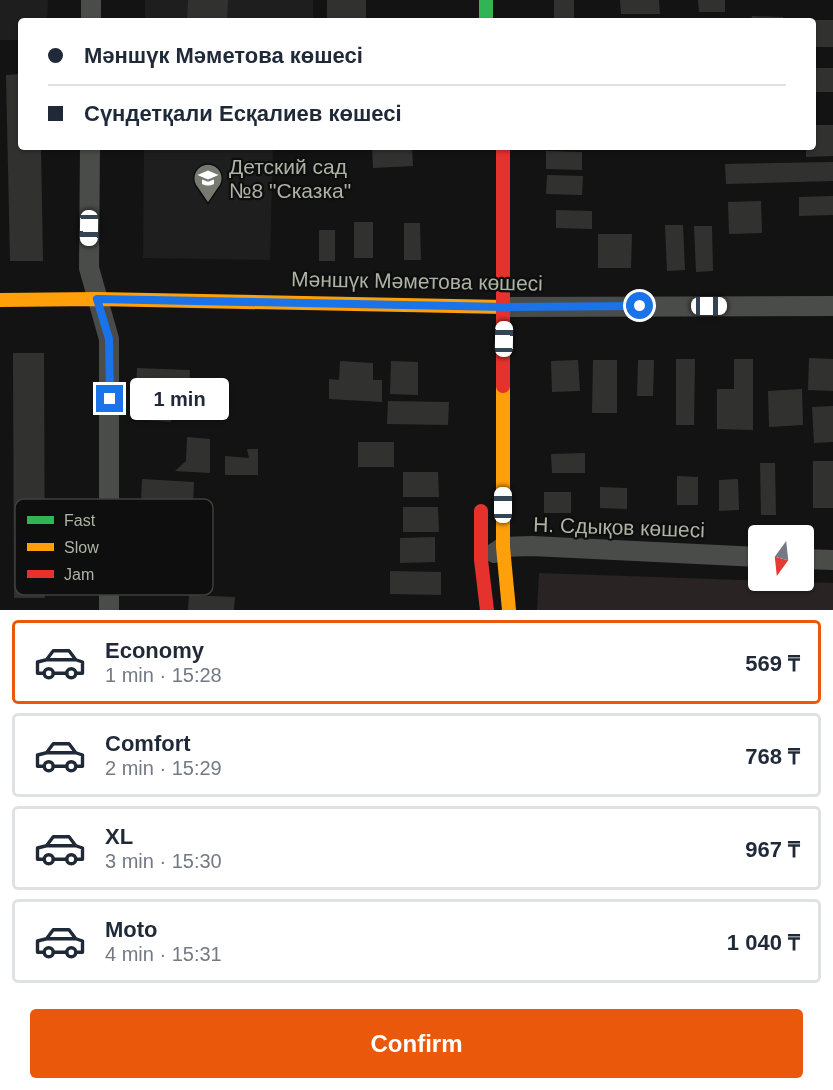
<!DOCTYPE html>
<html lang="en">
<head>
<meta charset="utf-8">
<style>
	:root { --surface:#fff; --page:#f2f2f3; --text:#1f2937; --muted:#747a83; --line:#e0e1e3; --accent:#ea580c }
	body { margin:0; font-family:Arial,sans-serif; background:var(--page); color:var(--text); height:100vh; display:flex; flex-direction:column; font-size:22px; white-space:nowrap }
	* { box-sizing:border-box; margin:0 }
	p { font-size:20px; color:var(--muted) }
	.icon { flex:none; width:33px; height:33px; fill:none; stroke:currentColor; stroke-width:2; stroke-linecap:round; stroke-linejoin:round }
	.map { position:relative; height:610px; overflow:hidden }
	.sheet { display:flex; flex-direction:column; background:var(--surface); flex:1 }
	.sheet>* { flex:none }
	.hud { position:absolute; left:18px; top:18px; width:798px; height:132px; border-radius:6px; box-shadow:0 2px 4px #0004; display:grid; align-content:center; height:132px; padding:0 30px; background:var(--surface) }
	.needle { width:39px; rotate:195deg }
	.tools { position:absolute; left:748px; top:525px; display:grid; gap:12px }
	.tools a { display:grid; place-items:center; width:66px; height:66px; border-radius:6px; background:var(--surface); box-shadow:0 2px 4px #0004; font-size:30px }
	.end { position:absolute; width:27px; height:27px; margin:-14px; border:8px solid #1a73e8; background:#fff; box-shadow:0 0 0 3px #fff }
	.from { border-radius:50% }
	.bubble { position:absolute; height:42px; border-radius:6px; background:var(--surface); box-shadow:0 2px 4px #0004; font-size:20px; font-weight:800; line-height:42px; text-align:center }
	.car { position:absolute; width:18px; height:36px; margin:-18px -9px; border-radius:8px; box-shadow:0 0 4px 2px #0007; background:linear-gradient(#fff 24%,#345 0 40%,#fff 0 76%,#345 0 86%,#fff 0) }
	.hud b { display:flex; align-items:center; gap:21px; height:57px; font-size:22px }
	.hud b+b { border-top:2px solid var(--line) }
	.hud i { width:15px; height:15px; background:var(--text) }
	ul { padding:10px 0 0; list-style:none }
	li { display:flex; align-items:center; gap:18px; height:84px; margin:0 12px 9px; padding:0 18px; border:3px solid var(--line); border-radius:6px }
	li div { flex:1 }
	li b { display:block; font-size:22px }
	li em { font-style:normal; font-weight:800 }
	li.on { border-color:var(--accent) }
	li>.icon { width:54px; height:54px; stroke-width:1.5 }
	.primary-button { display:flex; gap:12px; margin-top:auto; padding:12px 30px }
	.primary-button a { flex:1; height:69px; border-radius:6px; background:var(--accent); color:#fff; font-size:24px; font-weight:800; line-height:69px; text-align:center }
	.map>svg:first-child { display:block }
</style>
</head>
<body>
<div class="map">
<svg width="833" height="610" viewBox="0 0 833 610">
	<rect width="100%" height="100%" fill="#131313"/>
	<path fill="#1d1e1d" d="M 0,0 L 48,0 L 47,21 L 21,21 L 21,40 L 0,40 Z
		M 145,0 L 313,0 L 313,21 L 145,21 Z
		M 144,147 L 273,147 L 270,260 L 143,258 Z"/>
	<path fill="#292323" d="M 539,573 L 833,583 L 833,610 L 537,610 Z"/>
	<path fill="#313230" d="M 188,0 L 228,0 L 227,21 L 187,21 Z
		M 327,0 L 366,0 L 366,21 L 327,21 Z
		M 554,0 L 574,0 L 574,21 L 554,21 Z
		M 620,0 L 659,0 L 660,14 L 621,14 Z
		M 698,0 L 725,0 L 725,12 L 699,12 Z
		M 752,16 L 783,17 L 783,21 L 751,21 Z
		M 813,20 L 833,20 L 833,47 L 813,47 Z
		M 813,68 L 833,68 L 833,92 L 813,92 Z
		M 21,74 L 21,147 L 41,147 L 43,261 L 10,261 L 6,75 Z
		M 813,125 L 833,125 L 833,156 L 806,157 L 806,147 L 813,147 Z
		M 372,147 L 412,147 L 413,166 L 373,168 Z
		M 546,151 L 582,152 L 582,170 L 546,169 Z
		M 833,162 L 833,181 L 726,184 L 725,164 Z
		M 547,175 L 583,176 L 582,195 L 546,194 Z
		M 833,196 L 833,215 L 799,216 L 799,197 Z
		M 761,201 L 762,233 L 729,234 L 728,202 Z
		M 556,210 L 592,211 L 592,229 L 556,228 Z
		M 354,222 L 373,222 L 373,258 L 354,258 Z
		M 404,223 L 420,223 L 421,260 L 404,260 Z
		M 665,225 L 683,225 L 685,270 L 667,271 Z
		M 694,226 L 712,226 L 713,271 L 696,272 Z
		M 319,230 L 335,230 L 335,261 L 319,261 Z
		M 598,234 L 632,234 L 631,268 L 598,268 Z
		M 13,353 L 44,353 L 45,598 L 14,598 Z
		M 809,358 L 833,359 L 833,391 L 808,390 Z
		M 676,359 L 695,359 L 694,425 L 676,425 Z
		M 734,359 L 753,359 L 753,430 L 717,429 L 717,389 L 734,389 Z
		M 578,360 L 580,391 L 552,392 L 551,361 Z
		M 593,360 L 617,360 L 617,413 L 592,413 Z
		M 638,360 L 654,360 L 653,396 L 637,396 Z
		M 340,361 L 373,363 L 373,380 L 382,380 L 382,402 L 329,399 L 329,379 L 339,380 Z
		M 391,361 L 418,362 L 418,395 L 390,394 Z
		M 137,368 L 190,370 L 189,391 L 136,389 Z
		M 802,389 L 803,425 L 769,427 L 768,391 Z
		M 388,401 L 449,402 L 448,425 L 387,424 Z
		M 147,402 L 171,405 L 171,422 L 146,420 Z
		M 833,406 L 833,442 L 814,443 L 812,407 Z
		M 187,437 L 210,439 L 210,473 L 175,471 L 186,461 Z
		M 358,442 L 394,442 L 394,467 L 358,467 Z
		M 247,449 L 258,449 L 258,475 L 225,475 L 225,456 L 249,458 Z
		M 585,453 L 585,473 L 552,473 L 551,454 Z
		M 813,461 L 833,461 L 833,508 L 813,508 Z
		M 760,463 L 775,463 L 776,515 L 761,515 Z
		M 403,472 L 438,472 L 439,497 L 403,497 Z
		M 677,476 L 698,477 L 698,505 L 677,505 Z
		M 142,479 L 194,482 L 193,503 L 141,500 Z
		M 738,479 L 739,510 L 719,511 L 719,480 Z
		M 600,487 L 627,488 L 627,509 L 600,508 Z
		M 544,492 L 571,492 L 571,513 L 544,513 Z
		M 403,507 L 438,507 L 439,532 L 403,532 Z
		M 435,537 L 435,562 L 400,563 L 400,538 Z
		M 390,571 L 441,572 L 441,595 L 390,594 Z
		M 189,595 L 235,597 L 234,610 L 188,610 Z"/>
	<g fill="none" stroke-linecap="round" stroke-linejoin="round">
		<path stroke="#4a4c49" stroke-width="20" d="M 91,21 L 91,0
			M 90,147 L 89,268 L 109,339 L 109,610
			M 504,307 L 833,306
			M 494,553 L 503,547 L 532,546 L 759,557
			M 804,559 L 833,560"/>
		<path stroke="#30b455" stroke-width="14" d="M 486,0 L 486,21"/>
		<path stroke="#ff9f0a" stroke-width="14" d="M 0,300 L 97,299 L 504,307
			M 503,386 L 503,547 L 509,610"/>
		<path stroke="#e5322d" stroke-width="14" d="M 503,147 L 503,386
			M 481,511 L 481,560 L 487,610"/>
	</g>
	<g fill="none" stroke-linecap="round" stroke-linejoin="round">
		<path stroke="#1a73e8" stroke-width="8" d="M 110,399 L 109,339 L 97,299 L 504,307 L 640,306"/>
	</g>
	<defs>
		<g id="school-pin" transform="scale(1.5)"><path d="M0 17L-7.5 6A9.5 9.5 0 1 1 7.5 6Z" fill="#767b72" stroke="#0d0e0d"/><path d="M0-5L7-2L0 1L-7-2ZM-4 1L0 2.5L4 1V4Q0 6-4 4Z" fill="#fff"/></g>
	</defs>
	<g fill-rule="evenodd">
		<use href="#school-pin" x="208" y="178"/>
	</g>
	<g text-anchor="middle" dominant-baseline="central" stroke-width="4.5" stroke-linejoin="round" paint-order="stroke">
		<g font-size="21" fill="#acb3a5" stroke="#0d0e0d" text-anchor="start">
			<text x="229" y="166">Детский сад<tspan x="229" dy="24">№8 "Сказка"</tspan></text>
		</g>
		<g font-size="21" fill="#acb3a5" stroke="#0d0e0d">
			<text transform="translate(417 281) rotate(1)">Мәншүк Мәметова көшесі</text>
			<text transform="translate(619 527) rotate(2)">Н. Сдықов көшесі</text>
		</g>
	</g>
	<rect x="15" y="499" width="198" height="96" rx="9" fill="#0d0e0d" stroke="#3d403b" stroke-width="1.5"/>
	<rect x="27" y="516" width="27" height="8" fill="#30b455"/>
	<rect x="27" y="543" width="27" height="8" fill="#ff9f0a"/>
	<rect x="27" y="570" width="27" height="8" fill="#e5322d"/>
	<g font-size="16" fill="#acb3a5">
		<text x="64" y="526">Fast</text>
		<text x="64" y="553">Slow</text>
		<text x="64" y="580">Jam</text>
	</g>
</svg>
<div class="tools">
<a><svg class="needle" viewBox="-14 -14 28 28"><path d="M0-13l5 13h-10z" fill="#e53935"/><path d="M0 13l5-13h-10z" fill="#747a83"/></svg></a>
</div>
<i class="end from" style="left:640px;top:306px"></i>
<i class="end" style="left:110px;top:399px"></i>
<div class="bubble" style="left:130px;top:378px;width:99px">1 min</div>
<i class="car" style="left:89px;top:228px;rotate:181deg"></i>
<i class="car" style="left:709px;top:306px;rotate:90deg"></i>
<i class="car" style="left:504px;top:339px;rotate:1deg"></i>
<i class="car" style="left:503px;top:505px;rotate:0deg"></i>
<div class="hud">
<b><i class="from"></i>Мәншүк Мәметова көшесі</b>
<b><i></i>Сүндетқали Есқалиев көшесі</b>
</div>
</div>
<section class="sheet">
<ul>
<li class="on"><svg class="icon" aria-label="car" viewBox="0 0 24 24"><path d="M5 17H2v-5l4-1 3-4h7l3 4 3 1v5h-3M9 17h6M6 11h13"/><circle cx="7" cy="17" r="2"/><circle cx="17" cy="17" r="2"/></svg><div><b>Economy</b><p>1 min · 15:28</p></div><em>569 ₸</em></li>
<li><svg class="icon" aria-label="car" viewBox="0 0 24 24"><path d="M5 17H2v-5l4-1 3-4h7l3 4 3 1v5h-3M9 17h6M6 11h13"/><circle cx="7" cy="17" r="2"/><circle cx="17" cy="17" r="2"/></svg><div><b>Comfort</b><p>2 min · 15:29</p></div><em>768 ₸</em></li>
<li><svg class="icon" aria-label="car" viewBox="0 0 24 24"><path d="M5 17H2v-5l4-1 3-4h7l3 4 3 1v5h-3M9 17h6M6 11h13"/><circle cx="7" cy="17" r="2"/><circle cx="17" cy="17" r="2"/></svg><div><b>XL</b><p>3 min · 15:30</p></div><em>967 ₸</em></li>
<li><svg class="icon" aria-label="car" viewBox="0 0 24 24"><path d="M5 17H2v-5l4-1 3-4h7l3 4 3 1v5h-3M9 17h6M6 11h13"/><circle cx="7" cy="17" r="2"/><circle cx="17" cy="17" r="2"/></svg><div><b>Moto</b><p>4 min · 15:31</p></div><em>1 040 ₸</em></li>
</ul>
<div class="primary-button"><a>Confirm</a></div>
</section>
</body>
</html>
